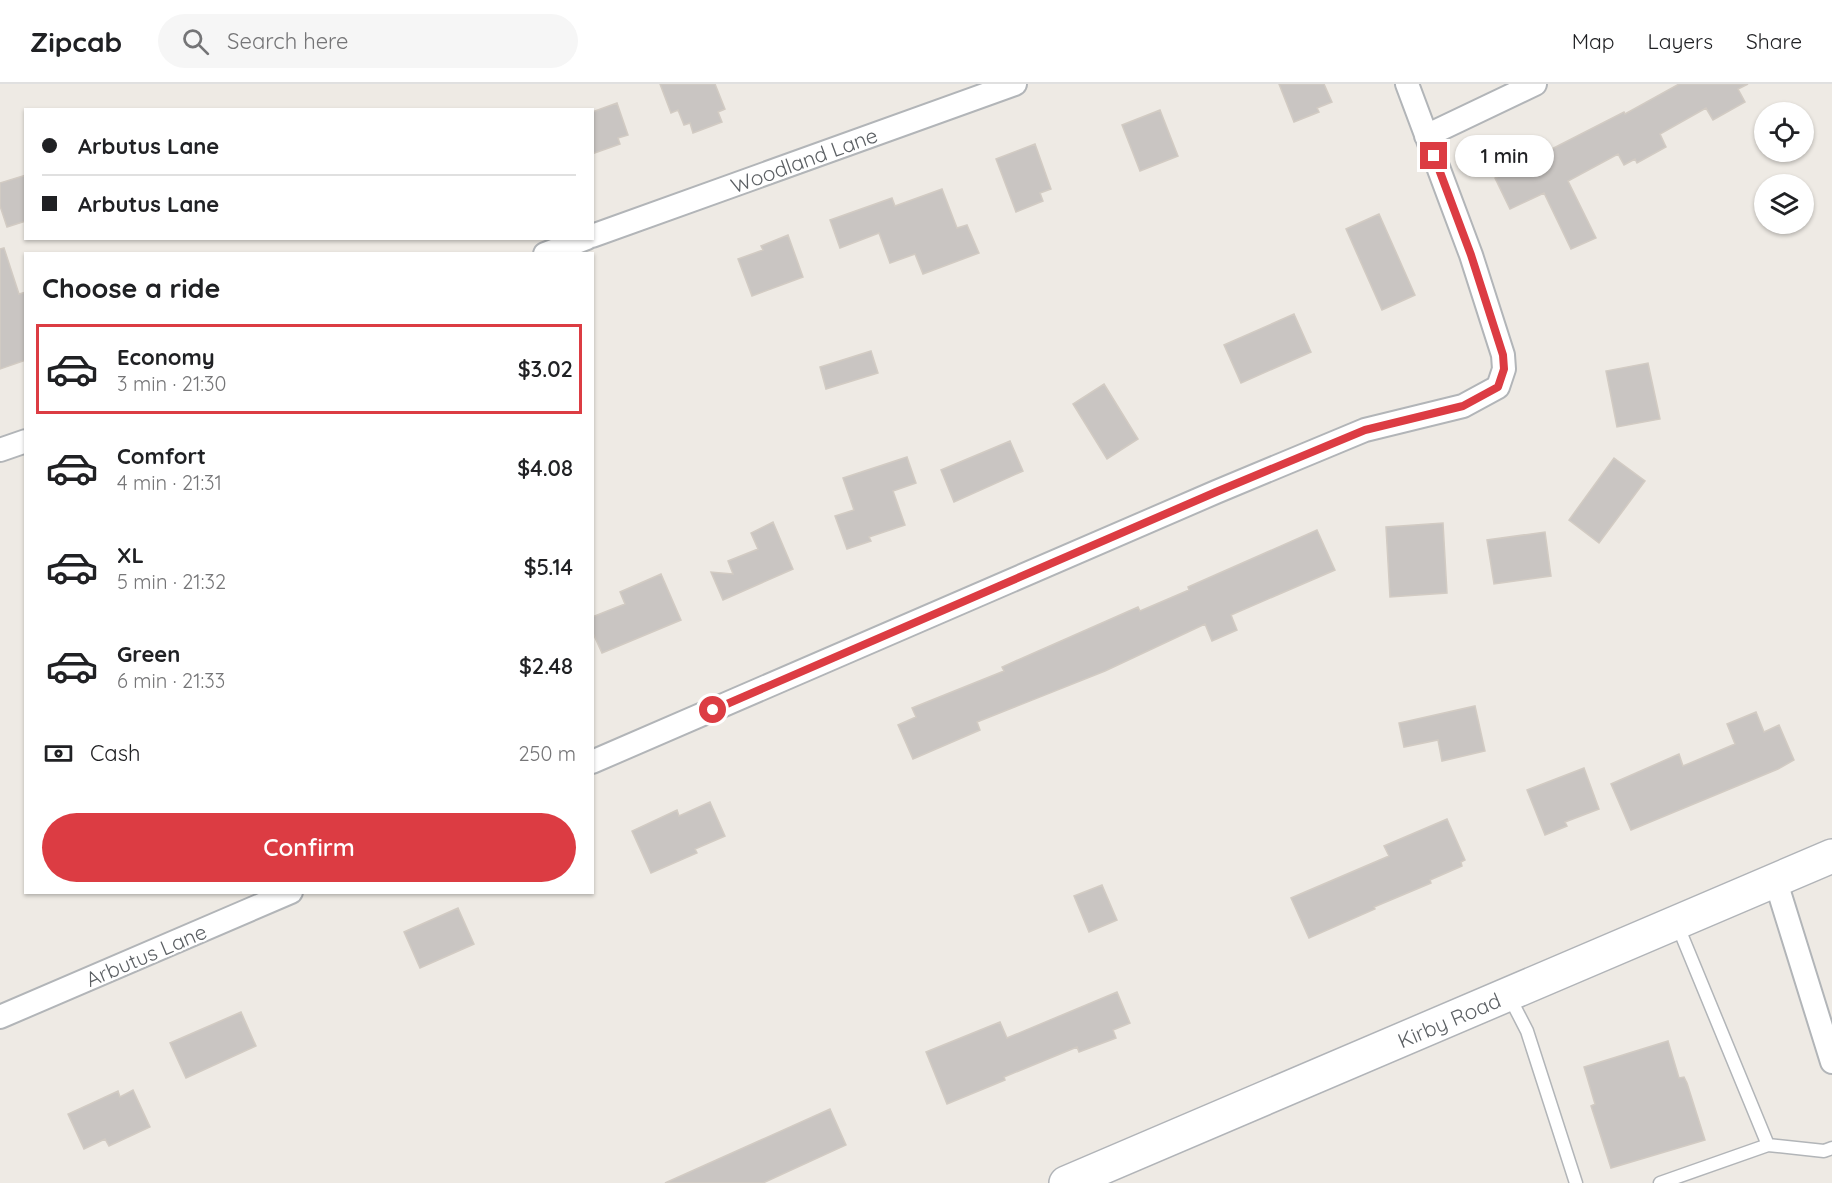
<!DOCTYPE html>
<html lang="en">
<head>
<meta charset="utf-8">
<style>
	:root { --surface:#fff; --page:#f6f6f6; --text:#202124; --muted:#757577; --line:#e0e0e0; --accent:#dc3c43 }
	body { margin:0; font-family:Quicksand,sans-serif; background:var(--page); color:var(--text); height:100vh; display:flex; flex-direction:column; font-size:22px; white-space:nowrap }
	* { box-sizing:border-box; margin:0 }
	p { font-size:20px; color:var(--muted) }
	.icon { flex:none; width:33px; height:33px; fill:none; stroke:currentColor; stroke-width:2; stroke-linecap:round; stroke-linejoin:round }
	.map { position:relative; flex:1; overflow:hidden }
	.drawer { position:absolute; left:24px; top:168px; width:570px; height:642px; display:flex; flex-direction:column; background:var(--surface); border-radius:0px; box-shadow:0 2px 4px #0004 }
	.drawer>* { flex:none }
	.hud { position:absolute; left:24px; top:24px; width:570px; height:132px; border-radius:0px; box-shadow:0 2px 4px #0004; display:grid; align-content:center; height:132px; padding:0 18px; background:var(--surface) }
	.buttons { position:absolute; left:1754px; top:18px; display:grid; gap:12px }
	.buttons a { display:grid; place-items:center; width:60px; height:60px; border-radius:50%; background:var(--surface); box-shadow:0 2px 4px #0004; font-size:30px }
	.end { position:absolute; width:27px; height:27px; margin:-14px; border:8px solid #dc3c43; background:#fff; box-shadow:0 0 0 3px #fff }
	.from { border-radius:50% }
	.bubble { position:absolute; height:42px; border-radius:21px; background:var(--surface); box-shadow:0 2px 4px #0004; font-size:20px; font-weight:600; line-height:42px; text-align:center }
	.hud b { display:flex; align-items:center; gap:21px; height:57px; font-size:22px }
	.hud b+b { border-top:2px solid var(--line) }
	.hud i { width:15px; height:15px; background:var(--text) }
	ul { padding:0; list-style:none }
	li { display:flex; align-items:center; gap:18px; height:90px; margin:0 12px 9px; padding:0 6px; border:3px solid transparent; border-radius:0px }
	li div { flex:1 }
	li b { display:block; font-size:22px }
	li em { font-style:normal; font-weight:600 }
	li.active { border-color:var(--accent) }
	li>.icon { width:54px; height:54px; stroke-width:1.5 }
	h2 { padding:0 18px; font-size:27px; line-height:72px }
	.pay { display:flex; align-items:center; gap:15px; height:66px; padding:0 18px; font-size:22px }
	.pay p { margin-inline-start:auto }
	.primary-button { display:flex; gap:12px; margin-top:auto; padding:12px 18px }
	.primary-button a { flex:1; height:69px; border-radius:36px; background:var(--accent); color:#fff; font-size:24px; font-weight:600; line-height:69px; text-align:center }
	header { display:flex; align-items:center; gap:36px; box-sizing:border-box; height:84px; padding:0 30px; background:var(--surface); border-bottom:2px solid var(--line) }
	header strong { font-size:28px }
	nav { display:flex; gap:33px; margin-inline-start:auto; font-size:21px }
	.search { width:420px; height:54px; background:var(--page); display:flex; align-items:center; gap:15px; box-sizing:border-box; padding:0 21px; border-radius:33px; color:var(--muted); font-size:22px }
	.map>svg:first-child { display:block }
</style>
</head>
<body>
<header>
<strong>Zipcab</strong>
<div class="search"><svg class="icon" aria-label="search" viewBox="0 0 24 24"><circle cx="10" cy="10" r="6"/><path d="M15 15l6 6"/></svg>Search here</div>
<nav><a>Map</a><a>Layers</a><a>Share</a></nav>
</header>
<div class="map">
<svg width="1832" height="1099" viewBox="0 0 1832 1099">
	<rect width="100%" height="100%" fill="#eeeae4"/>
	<path fill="#c9c5c2" stroke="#d2cbc3" stroke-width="1.5" d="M 660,0 L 715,0 L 725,25 L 718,28 L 722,38 L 693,49 L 690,39 L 684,41 L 678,26 L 671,29 Z
		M 1279,0 L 1324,0 L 1332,18 L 1317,24 L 1319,28 L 1294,38 Z
		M 1679,0 L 1748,0 L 1738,5 L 1745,18 L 1713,36 L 1706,24 L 1660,50 L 1666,63 L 1637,79 L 1635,75 L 1624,81 L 1618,70 L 1568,97 L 1596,154 L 1571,165 L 1544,109 L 1510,125 L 1495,94 L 1624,28 L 1625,30 Z
		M 617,19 L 628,51 L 618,54 L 620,60 L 592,70 L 592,28 Z
		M 1160,26 L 1178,72 L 1140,87 L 1122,41 Z
		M 1035,60 L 1051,105 L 1040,109 L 1043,117 L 1016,128 L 996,75 Z
		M 26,91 L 26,137 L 7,143 L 0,122 L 0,99 Z
		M 942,105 L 957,144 L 967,141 L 979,169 L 923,190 L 915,170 L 890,179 L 879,149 L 840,164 L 830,136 L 892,114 L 895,122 Z
		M 1379,130 L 1415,211 L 1382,226 L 1346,145 Z
		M 788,151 L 803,193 L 752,212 L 738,175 L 763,166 L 761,162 Z
		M 4,164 L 19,210 L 26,208 L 26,276 L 0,285 L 0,165 Z
		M 1294,230 L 1311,268 L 1241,299 L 1224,261 Z
		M 871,267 L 878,289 L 826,305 L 820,283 Z
		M 1648,279 L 1660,335 L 1617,343 L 1606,287 Z
		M 1104,300 L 1138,355 L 1107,375 L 1073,320 Z
		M 1010,357 L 1023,387 L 954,418 L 941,386 Z
		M 907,373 L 916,399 L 893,407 L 905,441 L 869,453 L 871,457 L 847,465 L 835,432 L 854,426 L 843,394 Z
		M 1614,374 L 1645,397 L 1599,459 L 1569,436 Z
		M 773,438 L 793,485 L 723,516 L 711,488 L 733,490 L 728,477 L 758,465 L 751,449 Z
		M 1443,439 L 1447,509 L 1390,513 L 1386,443 Z
		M 1317,446 L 1335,486 L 1231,531 L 1237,546 L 1212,557 L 1205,540 L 1105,587 L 977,638 L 980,646 L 913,675 L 898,641 L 916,633 L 912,624 L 1004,587 L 1002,583 L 1138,523 L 1140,527 L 1189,506 L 1188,503 Z
		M 1545,448 L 1551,492 L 1494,500 L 1487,456 Z
		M 661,490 L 681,536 L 602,569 L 592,547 L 592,533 L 625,520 L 620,508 Z
		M 1475,622 L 1485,667 L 1442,677 L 1438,656 L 1404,663 L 1399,639 Z
		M 1756,628 L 1764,648 L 1779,641 L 1794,676 L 1778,685 L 1631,746 L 1611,700 L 1679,670 L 1683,682 L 1735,660 L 1727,640 Z
		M 1584,684 L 1599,725 L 1565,738 L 1567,742 L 1545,751 L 1527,706 Z
		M 710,718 L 725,752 L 695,765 L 697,769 L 651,789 L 632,747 L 677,726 L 679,732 Z
		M 1447,735 L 1465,776 L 1461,778 L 1462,782 L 1430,796 L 1431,799 L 1374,823 L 1375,825 L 1309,854 L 1291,814 L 1389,772 L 1384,762 Z
		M 1102,801 L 1117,836 L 1089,848 L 1074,812 Z
		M 458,824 L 474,860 L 420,884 L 404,848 Z
		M 1117,908 L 1130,939 L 1113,946 L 1116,954 L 1079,968 L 1077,963 L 1004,993 L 1005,996 L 947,1020 L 926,968 L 1000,938 L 1007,954 Z
		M 241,928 L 256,962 L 186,994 L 170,959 Z
		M 1668,957 L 1679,994 L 1684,993 L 1687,999 L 1705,1056 L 1611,1084 L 1591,1022 L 1595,1020 L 1584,983 Z
		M 133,1006 L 150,1043 L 109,1062 L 105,1055 L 84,1065 L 68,1030 L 118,1007 L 120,1013 Z
		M 830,1025 L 846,1061 L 763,1099 L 665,1099 Z"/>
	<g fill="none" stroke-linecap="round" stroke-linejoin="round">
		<g stroke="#b2b5b8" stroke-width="15">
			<path id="service" d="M 1677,840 L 1768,1061
				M 1509,912 L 1527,947 L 1576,1099
				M 1660,1099 L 1768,1061 L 1824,1067 L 1832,1064"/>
		</g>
		<g stroke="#b2b5b8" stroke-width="26">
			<path id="minor" d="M 1426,52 L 1535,0
				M 592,152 L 1015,0
				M 545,170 L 587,154
				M 0,366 L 26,357
				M 592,678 L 1216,408 L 1365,346 L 1463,322 L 1498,303 L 1504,285 L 1503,271 L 1471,171 L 1407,0
				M 1776,798 L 1832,978
				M 0,933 L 291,808"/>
		</g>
		<g stroke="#b1b4b8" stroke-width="36">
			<path id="secondary" d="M 1066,1099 L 1832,772"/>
		</g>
		<use href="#service" stroke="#fff" stroke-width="12"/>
		<use href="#minor" stroke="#fff" stroke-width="22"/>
		<use href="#secondary" stroke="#fff" stroke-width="33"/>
	</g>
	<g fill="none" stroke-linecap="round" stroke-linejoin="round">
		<path stroke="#dc3c43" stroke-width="8" d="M 713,626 L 1216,408 L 1365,346 L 1463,322 L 1498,303 L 1504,285 L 1503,271 L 1471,171 L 1434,72"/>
	</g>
	<g text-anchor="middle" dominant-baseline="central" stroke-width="4.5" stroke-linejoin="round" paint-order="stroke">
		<g font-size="21" fill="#5c6064" stroke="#fff">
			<text transform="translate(804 76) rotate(-20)">Woodland Lane</text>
			<text transform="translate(146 871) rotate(-23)">Arbutus Lane</text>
			<text transform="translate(1449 936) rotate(-23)">Kirby Road</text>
		</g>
	</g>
</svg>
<div class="buttons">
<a><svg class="icon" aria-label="locate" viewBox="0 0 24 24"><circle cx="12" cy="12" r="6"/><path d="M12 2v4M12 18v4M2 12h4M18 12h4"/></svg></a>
<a><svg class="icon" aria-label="layers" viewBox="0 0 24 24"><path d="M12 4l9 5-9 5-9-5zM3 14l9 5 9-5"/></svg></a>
</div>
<i class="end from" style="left:713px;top:626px"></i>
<i class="end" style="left:1434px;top:72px"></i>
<div class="bubble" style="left:1455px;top:51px;width:99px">1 min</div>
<div class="hud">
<b><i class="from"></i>Arbutus Lane</b>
<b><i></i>Arbutus Lane</b>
</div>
<section class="drawer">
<h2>Choose a ride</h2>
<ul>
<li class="active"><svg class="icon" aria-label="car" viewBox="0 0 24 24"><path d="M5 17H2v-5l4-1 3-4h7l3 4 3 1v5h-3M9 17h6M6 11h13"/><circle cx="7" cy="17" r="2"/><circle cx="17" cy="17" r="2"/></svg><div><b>Economy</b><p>3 min · 21:30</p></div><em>$3.02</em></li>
<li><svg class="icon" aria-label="car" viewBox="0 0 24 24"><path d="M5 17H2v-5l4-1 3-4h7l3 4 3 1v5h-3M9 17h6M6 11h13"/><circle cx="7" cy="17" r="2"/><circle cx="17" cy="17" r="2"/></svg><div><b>Comfort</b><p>4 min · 21:31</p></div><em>$4.08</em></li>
<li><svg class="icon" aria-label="car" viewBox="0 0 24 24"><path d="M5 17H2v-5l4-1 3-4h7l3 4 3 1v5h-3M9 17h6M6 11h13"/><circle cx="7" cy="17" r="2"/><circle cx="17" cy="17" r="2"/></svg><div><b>XL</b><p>5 min · 21:32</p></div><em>$5.14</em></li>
<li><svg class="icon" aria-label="car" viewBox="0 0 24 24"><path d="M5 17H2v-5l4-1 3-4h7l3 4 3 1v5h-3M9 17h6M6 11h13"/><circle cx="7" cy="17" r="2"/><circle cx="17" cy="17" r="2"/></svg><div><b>Green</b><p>6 min · 21:33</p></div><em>$2.48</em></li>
</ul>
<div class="pay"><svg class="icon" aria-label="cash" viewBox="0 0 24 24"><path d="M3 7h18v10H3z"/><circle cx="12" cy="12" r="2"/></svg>Cash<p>250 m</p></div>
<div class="primary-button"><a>Confirm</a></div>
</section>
</div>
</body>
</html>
